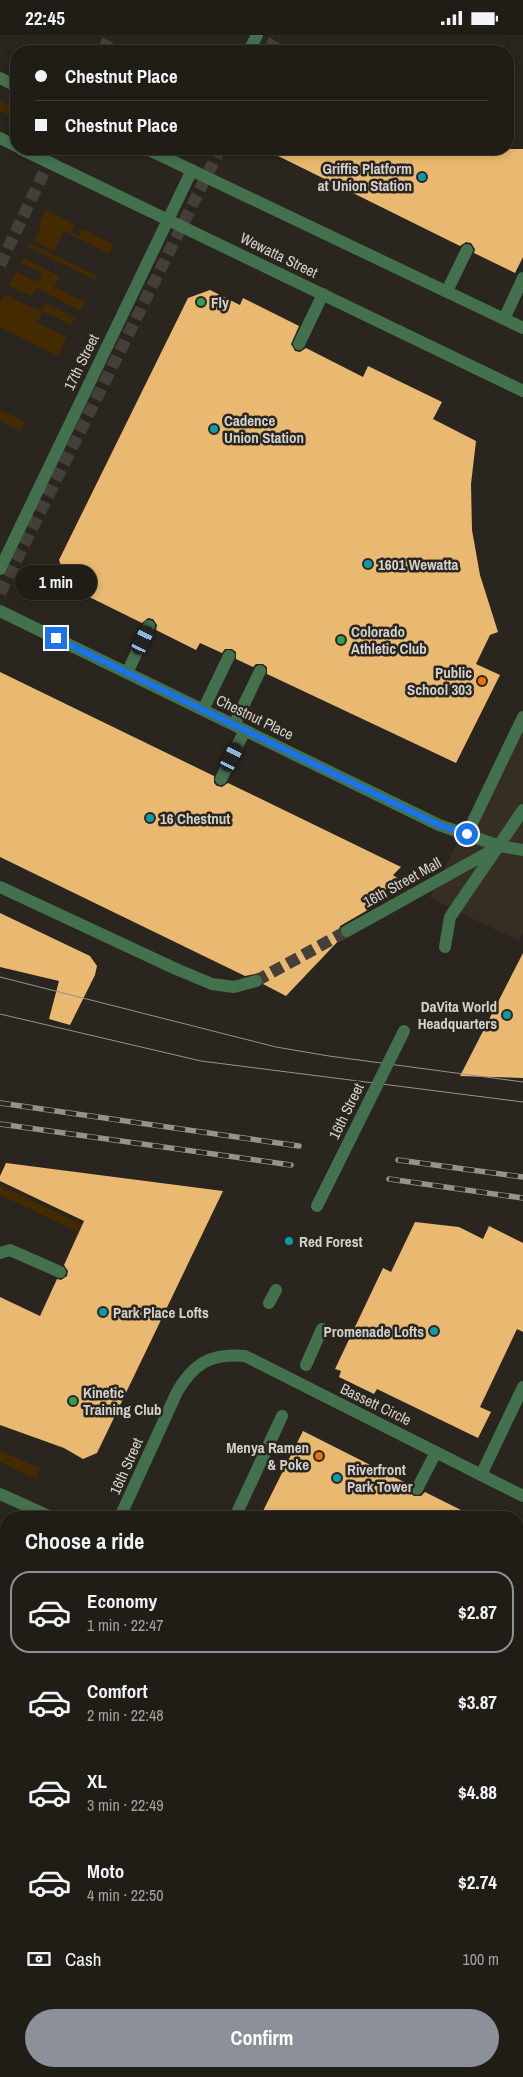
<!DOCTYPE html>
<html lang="en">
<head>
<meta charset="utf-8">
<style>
	:root { --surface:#201c16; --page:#28251f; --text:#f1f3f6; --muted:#a2a1a1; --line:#3d3a35; --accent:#8c9099 }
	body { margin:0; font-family:"Archivo Narrow",sans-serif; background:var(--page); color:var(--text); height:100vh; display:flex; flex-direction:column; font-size:19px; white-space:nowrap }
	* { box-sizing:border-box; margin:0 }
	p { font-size:16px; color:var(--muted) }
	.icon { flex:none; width:28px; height:28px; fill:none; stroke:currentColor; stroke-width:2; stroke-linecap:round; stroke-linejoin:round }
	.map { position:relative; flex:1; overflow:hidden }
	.sheet { position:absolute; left:0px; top:1476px; width:524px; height:566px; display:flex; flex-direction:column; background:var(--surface); border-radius:20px 20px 0 0; box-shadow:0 2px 8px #0003,0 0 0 1px var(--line) }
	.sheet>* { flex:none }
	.hud { position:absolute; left:10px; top:10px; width:504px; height:110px; border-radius:20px; box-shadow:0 2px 8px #0003,0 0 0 1px var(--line); display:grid; align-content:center; height:110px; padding:0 25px; background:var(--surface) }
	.end { position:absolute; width:22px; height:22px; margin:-11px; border:6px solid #1a73e8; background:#fff; box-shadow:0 0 0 2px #fff }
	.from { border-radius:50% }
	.bubble { position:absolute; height:35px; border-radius:18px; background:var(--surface); box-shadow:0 2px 8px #0003,0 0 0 1px var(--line); font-size:16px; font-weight:800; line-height:35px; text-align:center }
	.car { position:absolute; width:15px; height:30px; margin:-15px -8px; border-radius:6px; box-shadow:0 0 4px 1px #0007; background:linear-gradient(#222 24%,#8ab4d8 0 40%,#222 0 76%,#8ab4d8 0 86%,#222 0) }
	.hud b { display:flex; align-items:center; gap:18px; height:48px; font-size:19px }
	.hud b+b { border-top:1px solid var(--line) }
	.hud i { width:12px; height:12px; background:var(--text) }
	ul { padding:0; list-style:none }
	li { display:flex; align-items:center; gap:15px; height:82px; margin:0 10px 8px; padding:0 15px; border:2px solid transparent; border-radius:20px }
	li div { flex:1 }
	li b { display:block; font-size:19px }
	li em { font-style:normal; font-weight:800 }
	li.current { border-color:var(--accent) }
	li>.icon { width:45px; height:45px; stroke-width:1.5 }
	h2 { padding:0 25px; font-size:22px; line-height:60px }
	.pay { display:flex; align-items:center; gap:12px; height:55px; padding:0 25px; font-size:19px }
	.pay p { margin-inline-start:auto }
	.action { display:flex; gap:10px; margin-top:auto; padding:10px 25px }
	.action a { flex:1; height:58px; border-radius:30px; background:var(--accent); color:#fff; font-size:20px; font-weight:800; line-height:58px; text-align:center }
	.status { display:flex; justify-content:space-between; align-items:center; height:35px; padding:0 25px; background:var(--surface); direction:ltr }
	.status svg { height:14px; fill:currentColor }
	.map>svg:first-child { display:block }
</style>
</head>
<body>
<div class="status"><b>22:45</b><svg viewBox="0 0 49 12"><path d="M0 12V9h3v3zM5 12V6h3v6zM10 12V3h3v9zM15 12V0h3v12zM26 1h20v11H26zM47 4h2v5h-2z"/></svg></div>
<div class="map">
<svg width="523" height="2042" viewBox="0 0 523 2042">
	<rect width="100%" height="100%" fill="#2a251e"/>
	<path fill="#362e22" d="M 523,674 L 523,897 L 519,906 L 430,863 Z"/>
	<path fill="#432a00" d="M 0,66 L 16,73 L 16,84 L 0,76 Z
		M 46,175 L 75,190 L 71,198 L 79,201 L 83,194 L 113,209 L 109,219 L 64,196 L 54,216 L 34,206 L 41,192 L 38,190 Z
		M 30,208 L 97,241 L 95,245 L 28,212 Z
		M 23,223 L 60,241 L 54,252 L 85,267 L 80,276 L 37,253 L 31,261 L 9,251 L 16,237 L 38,247 L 42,238 L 21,228 Z
		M 4,259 L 40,276 L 45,268 L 75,283 L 72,290 L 43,276 L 37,288 L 67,302 L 58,321 L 0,292 L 0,268 Z
		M 0,374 L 25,387 L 20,396 L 0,386 Z
		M 0,1150 L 81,1189 L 78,1197 L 0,1160 Z
		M 0,1416 L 40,1433 L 36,1444 L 0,1427 Z
		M 0,1554 L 6,1557 L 6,1611 L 0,1624 Z
		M 0,1665 L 6,1665 L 6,2036 L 518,2036 L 518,2023 L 523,2026 L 523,2042 L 0,2042 Z"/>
	<path fill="#e9b971" d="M 264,114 L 523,114 L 523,222 L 515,238 L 474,218 L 475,214 L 471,208 L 466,207 L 460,211 Z
		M 210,255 L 240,270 L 243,263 L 299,291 L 291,309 L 295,316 L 300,317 L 306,313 L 363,342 L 368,331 L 442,367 L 433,384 L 476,406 L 471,449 L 472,495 L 480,540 L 498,597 L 490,600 L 476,629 L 500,640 L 456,728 L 267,639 L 267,632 L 263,629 L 256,629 L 253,632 L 236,624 L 236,617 L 232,614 L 225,614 L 222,618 L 200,608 L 196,615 L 156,595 L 157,590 L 153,584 L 148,583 L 142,588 L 69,552 L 59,525 L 188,263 Z
		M 0,637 L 214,741 L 214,748 L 217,751 L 222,752 L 228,748 L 401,832 L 393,840 L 397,843 L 366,876 L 340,891 L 339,896 L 342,902 L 286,961 L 263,949 L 264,943 L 259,938 L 245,941 L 0,822 Z
		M 0,878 L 90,921 L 97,931 L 95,940 L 70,990 L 49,984 L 59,946 L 0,932 Z
		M 523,918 L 523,1043 L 460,1041 Z
		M 6,1128 L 223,1156 L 97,1418 L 83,1424 L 64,1413 L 0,1390 L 0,1262 L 40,1281 L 57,1244 L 61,1245 L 67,1241 L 68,1236 L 64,1230 L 84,1186 L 0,1146 L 0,1141 Z
		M 415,1187 L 459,1192 L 483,1204 L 489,1191 L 523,1208 L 523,1297 L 517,1294 L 480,1372 L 491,1377 L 478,1403 L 377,1354 L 374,1359 L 339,1342 L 341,1336 L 335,1334 L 383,1233 L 391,1237 Z
		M 303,1396 L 410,1450 L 410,1458 L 414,1461 L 421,1461 L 425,1457 L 475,1482 L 260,1482 Z"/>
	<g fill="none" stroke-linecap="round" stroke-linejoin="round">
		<path stroke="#443f38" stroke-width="12" stroke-dasharray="12 6" stroke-linecap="butt" d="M 103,16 L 110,0
			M 269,16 L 277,0
			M 0,230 L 55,114
			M 0,558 L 220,114
			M 256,946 L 347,896
			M 518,1730 L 523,1724
			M 518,1744 L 523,1739"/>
		<path stroke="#43714e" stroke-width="12" d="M 249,16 L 257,0
			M 0,43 L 16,51
			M 0,103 L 16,111
			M 21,114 L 523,356
			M 147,114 L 523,293
			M 447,256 L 467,215
			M 504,284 L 523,243
			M 299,309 L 323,259
			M 0,534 L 192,135
			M 0,576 L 439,790 L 500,811 L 523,815
			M 127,638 L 149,591
			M 203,675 L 229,621
			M 234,690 L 260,636
			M 221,744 L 245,695
			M 467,799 L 523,682
			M 0,852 L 176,934 L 212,949 L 234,952 L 256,946
			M 347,896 L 500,811
			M 445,912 L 450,882 L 523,775
			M 0,1218 L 10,1215 L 60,1237
			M 269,1268 L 276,1255
			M 306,1330 L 322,1294
			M 481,1440 L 523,1352
			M 417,1454 L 436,1417
			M 0,1459 L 51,1482
			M 120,1482 L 177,1357 C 194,1328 211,1318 245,1321 L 523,1461
			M 235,1482 L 282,1381
			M 0,1637 L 6,1624
			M 0,1670 L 6,1670
			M 518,1902 L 523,1905
			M 190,2042 L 193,2036"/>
		<path stroke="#96928c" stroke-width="1" d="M 0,942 L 276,1012 L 329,1021 L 523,1047
			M 0,979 L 201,1026 L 523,1067"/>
		<g stroke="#96928c" stroke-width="5.5">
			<path id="rail" d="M 0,1068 L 299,1111
				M 0,1089 L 291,1130
				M 398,1125 L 523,1142
				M 389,1144 L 523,1163"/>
		</g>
		<use href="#rail" stroke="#2a251e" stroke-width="4" stroke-dasharray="11" stroke-linecap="butt"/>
		<path stroke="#43714e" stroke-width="12" d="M 317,1171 L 404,996"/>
	</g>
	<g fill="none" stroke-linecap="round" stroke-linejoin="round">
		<path stroke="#1a73e8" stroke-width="6" d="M 56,603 L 439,790 L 467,799"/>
	</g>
	<g fill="#0f9aa8" stroke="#2a251e" stroke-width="2">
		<circle cx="422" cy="142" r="5"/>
		<circle cx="214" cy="394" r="5"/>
		<circle cx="368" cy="529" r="5"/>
		<circle cx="150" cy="783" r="5"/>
		<circle cx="507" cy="980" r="5"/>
		<circle cx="289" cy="1206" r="5"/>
		<circle cx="103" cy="1277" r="5"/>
		<circle cx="434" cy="1296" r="5"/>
		<circle cx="337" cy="1443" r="5"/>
	</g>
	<g fill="#2e9e5b" stroke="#2a251e" stroke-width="2">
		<circle cx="201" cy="267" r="5"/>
		<circle cx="341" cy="605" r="5"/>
		<circle cx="73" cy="1366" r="5"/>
	</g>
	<g fill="#e8710a" stroke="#2a251e" stroke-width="2">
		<circle cx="482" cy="646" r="5"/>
		<circle cx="319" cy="1421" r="5"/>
	</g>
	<g text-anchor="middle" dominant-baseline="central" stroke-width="5" stroke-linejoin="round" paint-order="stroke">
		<g font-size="15" font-weight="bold" fill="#d5d2cd" stroke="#2a251e" text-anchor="start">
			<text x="412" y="133" text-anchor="end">Griffis Platform<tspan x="412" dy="17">at Union Station</tspan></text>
			<text x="211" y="267">Fly</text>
			<text x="224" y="385">Cadence<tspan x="224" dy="17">Union Station</tspan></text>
			<text x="378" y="529">1601 Wewatta</text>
			<text x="351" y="596">Colorado<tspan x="351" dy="17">Athletic Club</tspan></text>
			<text x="472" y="637" text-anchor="end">Public<tspan x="472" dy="17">School 303</tspan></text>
			<text x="160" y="783">16 Chestnut</text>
			<text x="497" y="971" text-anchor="end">DaVita World<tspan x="497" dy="17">Headquarters</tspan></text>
			<text x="299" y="1206">Red Forest</text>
			<text x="113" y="1277">Park Place Lofts</text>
			<text x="424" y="1296" text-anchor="end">Promenade Lofts</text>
			<text x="83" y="1357">Kinetic<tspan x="83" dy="17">Training Club</tspan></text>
			<text x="309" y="1412" text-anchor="end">Menya Ramen<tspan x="309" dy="17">&amp; Poke</tspan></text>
			<text x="347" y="1434">Riverfront<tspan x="347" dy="17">Park Tower</tspan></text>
		</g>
		<g font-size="15" fill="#d5d2cd" stroke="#2a251e">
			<text transform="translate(279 220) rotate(26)">Wewatta Street</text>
			<text transform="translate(81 327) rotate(-64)">17th Street</text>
			<text transform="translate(255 682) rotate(26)">Chestnut Place</text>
			<text transform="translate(402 847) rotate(-29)">16th Street Mall</text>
			<text transform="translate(346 1076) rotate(-64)">16th Street</text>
			<text transform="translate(376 1369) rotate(26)">Bassett Circle</text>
			<text transform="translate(126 1431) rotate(-66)">16th Street</text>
		</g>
	</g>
</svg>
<i class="end from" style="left:467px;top:799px"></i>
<i class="end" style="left:56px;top:603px"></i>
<div class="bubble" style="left:15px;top:530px;width:82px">1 min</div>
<i class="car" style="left:143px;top:605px;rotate:25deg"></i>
<i class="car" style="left:232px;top:722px;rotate:26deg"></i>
<div class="hud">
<b><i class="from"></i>Chestnut Place</b>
<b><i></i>Chestnut Place</b>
</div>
<section class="sheet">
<h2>Choose a ride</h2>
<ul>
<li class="current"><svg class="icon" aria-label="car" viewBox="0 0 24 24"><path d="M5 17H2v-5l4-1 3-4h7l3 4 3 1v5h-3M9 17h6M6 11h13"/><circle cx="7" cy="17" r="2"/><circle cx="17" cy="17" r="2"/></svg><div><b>Economy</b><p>1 min · 22:47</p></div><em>$2.87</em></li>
<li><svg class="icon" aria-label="car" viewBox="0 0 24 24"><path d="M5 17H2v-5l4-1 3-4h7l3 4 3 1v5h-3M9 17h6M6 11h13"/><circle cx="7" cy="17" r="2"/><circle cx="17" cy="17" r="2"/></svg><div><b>Comfort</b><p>2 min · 22:48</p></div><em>$3.87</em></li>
<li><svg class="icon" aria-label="car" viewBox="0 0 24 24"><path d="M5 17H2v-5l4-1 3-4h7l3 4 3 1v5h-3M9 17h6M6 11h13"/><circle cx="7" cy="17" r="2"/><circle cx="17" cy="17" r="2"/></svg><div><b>XL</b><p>3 min · 22:49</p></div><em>$4.88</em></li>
<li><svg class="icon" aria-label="car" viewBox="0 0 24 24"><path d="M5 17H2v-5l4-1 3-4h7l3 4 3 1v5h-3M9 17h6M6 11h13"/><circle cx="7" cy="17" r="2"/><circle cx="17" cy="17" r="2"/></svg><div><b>Moto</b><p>4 min · 22:50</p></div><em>$2.74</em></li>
</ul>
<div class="pay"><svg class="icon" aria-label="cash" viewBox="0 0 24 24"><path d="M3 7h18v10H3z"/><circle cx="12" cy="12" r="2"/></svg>Cash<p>100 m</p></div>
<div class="action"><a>Confirm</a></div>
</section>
</div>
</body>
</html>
